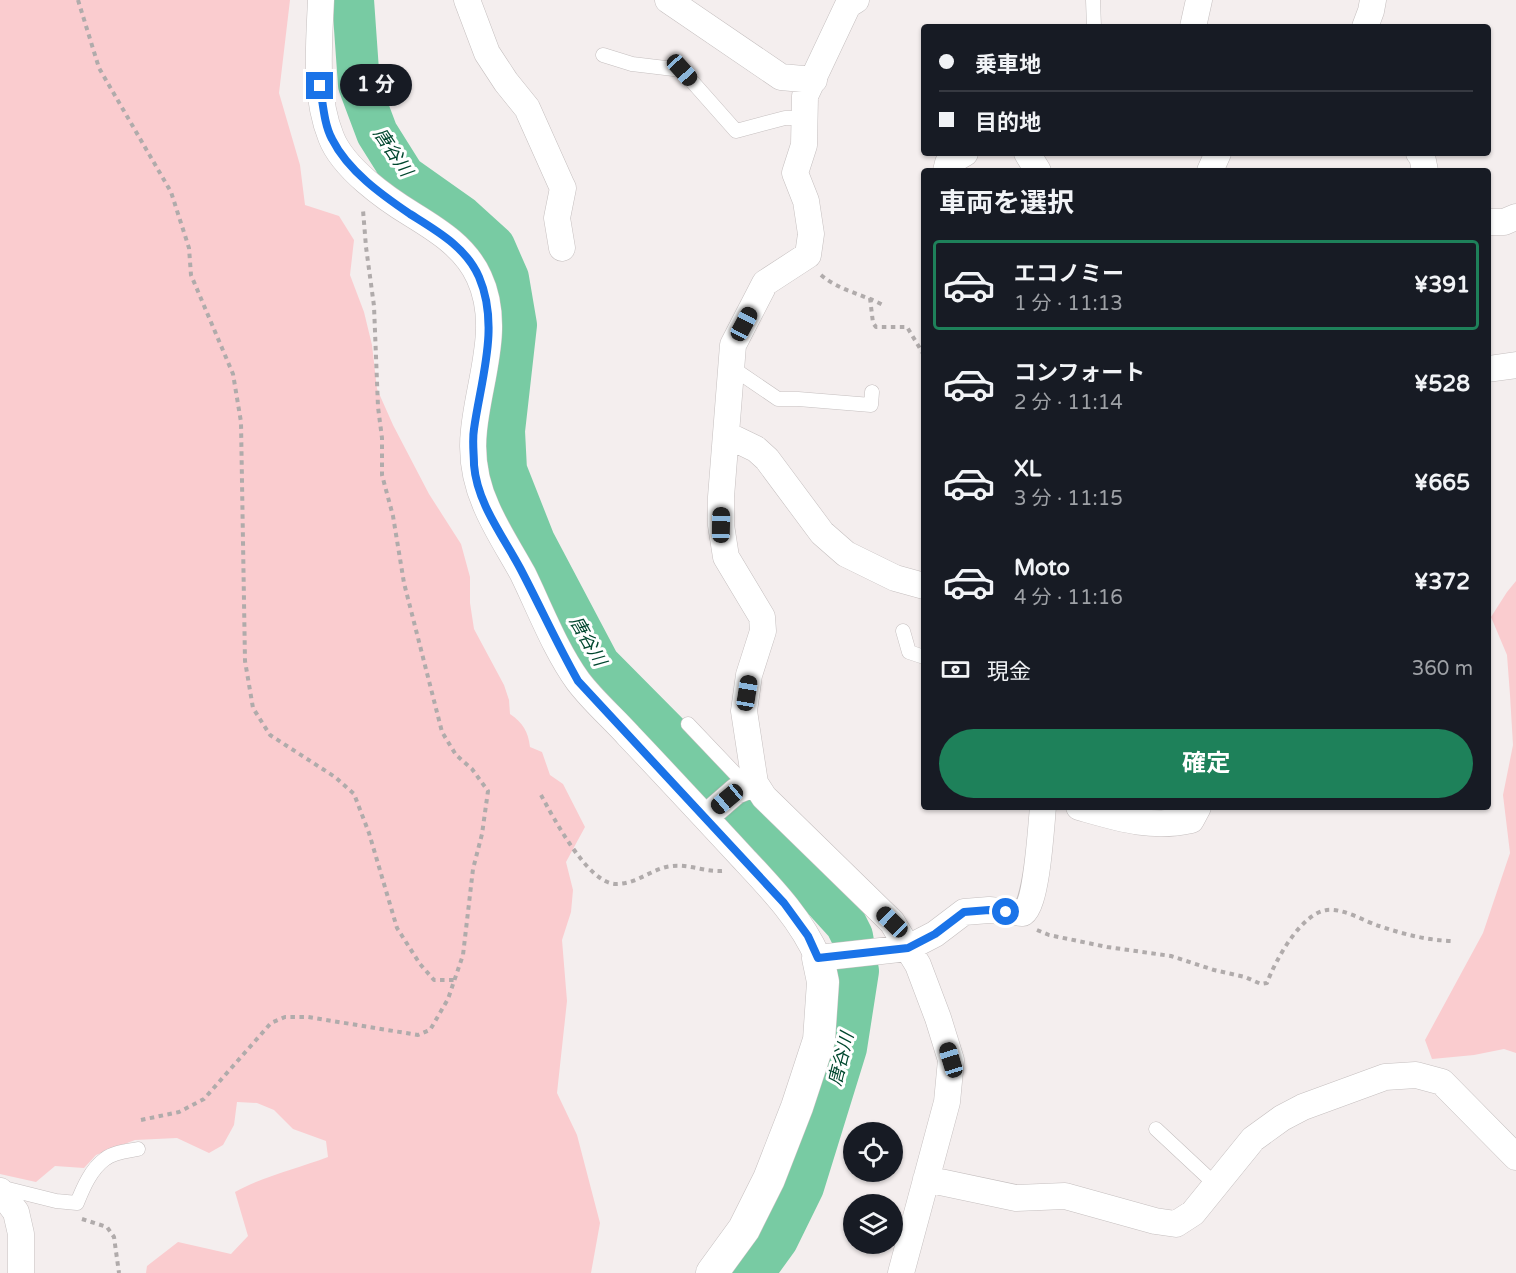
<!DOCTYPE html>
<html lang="ja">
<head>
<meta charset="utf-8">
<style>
	:root { --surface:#171b24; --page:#20242c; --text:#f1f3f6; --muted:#9ea1a6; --line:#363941; --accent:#1e815a }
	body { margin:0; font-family:"Varela Round","Noto Sans JP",sans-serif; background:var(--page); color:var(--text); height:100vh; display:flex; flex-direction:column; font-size:22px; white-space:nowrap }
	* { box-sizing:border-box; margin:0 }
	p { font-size:20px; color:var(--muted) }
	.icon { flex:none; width:33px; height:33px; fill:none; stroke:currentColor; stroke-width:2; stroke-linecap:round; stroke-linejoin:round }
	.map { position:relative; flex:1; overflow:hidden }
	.sheet { position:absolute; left:921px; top:168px; width:570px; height:642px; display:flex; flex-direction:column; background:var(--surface); border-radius:6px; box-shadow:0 2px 4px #0004 }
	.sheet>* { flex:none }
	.hud { position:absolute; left:921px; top:24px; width:570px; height:132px; border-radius:6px; box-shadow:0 2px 4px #0004; display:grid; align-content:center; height:132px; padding:0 18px; background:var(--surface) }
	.controls { position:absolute; left:843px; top:1122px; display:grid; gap:12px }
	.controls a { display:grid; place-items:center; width:60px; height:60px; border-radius:50%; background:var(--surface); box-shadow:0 2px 4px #0004; font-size:30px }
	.end { position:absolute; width:27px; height:27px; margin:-14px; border:8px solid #1a73e8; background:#fff; box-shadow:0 0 0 3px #fff }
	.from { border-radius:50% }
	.bubble { position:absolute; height:42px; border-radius:21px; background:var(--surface); box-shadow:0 2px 4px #0004; font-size:20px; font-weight:700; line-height:42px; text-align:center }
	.car { position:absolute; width:18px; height:36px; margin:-18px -9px; border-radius:8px; box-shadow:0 0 4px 2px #0007; background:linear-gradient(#222 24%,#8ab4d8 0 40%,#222 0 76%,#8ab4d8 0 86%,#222 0) }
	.hud b { display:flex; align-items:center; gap:21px; height:57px; font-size:22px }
	.hud b+b { border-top:2px solid var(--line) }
	.hud i { width:15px; height:15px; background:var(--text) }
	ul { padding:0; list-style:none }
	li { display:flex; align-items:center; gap:18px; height:90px; margin:0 12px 9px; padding:0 6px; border:3px solid transparent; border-radius:6px }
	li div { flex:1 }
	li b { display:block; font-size:22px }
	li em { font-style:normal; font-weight:700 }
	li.on { border-color:var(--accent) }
	li>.icon { width:54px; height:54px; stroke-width:1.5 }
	h2 { padding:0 18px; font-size:27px; line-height:72px }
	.pay { display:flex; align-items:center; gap:15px; height:66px; padding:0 18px; font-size:22px }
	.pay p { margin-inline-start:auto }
	.button { display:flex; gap:12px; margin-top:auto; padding:12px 18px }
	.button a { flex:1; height:69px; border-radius:36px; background:var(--accent); color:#fff; font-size:24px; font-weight:700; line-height:69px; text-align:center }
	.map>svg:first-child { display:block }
</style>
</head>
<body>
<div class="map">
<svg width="1516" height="1273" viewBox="0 0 1516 1273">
	<rect width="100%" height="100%" fill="#f4eeee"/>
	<path fill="#facccf" d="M 0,0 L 290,0 L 279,93 L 300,165 L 305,205 L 339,216 L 354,240 L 350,275 L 364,312 L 372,345 L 377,389 L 393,425 L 429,494 L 461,544 L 470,577 L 470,603 L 474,629 L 504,685 L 509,700 L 510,714 C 523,723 528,731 530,747 L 542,752 L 550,775 L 563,784 L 585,827 L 566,862 L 573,890 L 571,912 L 562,940 L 567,1001 L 557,1093 L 577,1135 L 600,1223 L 591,1273 L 146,1273 L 147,1266 L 178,1242 L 231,1254 L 248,1236 L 235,1192 C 264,1176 296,1169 328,1157 L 326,1141 L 293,1129 L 274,1110 L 257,1103 L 237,1102 L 234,1125 L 223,1145 L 209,1153 L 177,1138 L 135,1140 L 96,1155 L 84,1168 L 55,1166 L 36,1182 L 0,1174 Z
		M 1516,581 L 1516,1053 L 1504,1049 L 1474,1055 L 1432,1059 L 1425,1040 L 1483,933 L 1510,853 L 1503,795 L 1513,745 L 1510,695 L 1507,655 L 1491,617 L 1507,592 Z"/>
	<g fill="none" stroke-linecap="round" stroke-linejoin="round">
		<path stroke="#78cba3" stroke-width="42" d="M 353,0 L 359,85 L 377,133 L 404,176 L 462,217 L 494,246 L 508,278 L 516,325 L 504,431 L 506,470 L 534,541 L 599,664 L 721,787 L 846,924 L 852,936 L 858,971 L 846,1048 L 803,1187 L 777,1240 L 753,1273"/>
		<g stroke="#c5bfbf" stroke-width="15">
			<path id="service" d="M 1093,0 L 1094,27
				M 603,55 L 632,64 L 682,70 L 736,131 L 785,118 L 805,118
				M 731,367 L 778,399 L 798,399 L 871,405 L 872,392
				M 903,631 L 909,652 L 924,657
				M 688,724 L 746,785
				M 1156,1129 L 1216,1185
				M 0,1187 L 56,1201 L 77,1203 C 83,1188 91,1169 105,1159 C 114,1152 128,1151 138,1149"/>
		</g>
		<g stroke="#c5bfbf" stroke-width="27">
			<path id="minor" d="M 321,0 C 319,44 314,95 331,137 C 343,168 385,198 413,215 C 439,231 466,248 479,277 C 502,326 479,379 474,430 C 471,456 476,484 487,508 C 497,531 511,552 523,574 C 540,609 555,649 578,681 C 593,701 613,718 629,736 C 667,776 705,817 743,858 C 772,889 801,919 818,958 L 908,948 L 935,934 L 964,912 L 989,910 L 1023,913 C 1037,903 1041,827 1043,807
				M 467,0 L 487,53 L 506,82 L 527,108 L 561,184 L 563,188 L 557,218 L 562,248
				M 668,0 L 781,77 L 814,80
				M 856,0 L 848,5 L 805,96 L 804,145 L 795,173 L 806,201 L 811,234 L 808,255 L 765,283 L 733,345 L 721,497 L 721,525 L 726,557 L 762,617 L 763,631 L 749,675 L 744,711 L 755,783 L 764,797 L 892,922 L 918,965 L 938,1018 L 951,1060 L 947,1102 L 901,1273
				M 1193,27 L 1199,0
				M 1365,27 L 1371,11 L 1373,0
				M 1027,153 L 1038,171
				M 1419,153 L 1422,156 L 1425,171
				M 946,171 L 948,163 L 965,153
				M 1210,171 L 1218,153
				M 1488,222 L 1504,222 L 1516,217
				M 1488,369 L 1516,365
				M 727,435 L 756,449 L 767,459 L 822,533 L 846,554 L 895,578 L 924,586
				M 1079,807 C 1118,818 1151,829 1191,820 L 1198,807
				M 706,817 L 736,791 L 755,783
				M 926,1179 L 1016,1198 L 1065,1196 L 1155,1221 L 1176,1224 L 1193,1213 L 1253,1139 L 1282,1118 L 1303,1107 L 1385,1077 L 1416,1075 L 1442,1082 L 1516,1157
				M 0,1191 L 16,1212 L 21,1234 L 21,1273"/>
		</g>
		<g stroke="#c5bfbf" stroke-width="33">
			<path id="tertiary" d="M 712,1273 L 744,1229 L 769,1179 L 797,1107 L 819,1040 L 823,982 L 818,958"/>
		</g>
		<path stroke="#b0abab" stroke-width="4" stroke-dasharray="4.5 4.5" stroke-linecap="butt" d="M 78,0 L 99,68 L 171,192 L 189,248 L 191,275 L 233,374 L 241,422 L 245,661 L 253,708 L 270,735 L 335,777 L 354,794 L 369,833 L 397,928 L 420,964 L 434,980 L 455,980
			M 821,275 C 840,291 863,294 885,306
			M 870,298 L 873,323 L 876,327 L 907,327 L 924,355
			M 541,795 C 553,817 588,884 616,884 C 638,884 652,868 672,866 C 689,864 705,872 722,871
			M 1037,930 L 1049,935 L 1107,947 L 1171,956 L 1214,970 L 1245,977 L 1261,984 L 1267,983 C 1275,961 1301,913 1327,910 C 1343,908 1364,921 1379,926 C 1403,934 1426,940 1451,941
			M 141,1120 L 179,1112 L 204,1099 L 271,1023 L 285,1017 L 308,1017 L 418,1035 L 430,1030 L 437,1018 L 448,999 L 463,955 L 473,869 L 482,834 L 488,791 L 472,769 L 456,755 L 442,732 L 404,583 L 393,516 L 382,475 L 382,438 L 378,407 L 374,306 L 366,247 L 363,210
			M 82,1219 L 107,1227 L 114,1237 L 119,1273"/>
		<use href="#service" stroke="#fff" stroke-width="14"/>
		<use href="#minor" stroke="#fff" stroke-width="26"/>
		<use href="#tertiary" stroke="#fff" stroke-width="32"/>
	</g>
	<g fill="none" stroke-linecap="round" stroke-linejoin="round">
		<path stroke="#1a73e8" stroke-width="8" d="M 320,86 C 323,104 324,124 332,139 C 348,171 382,195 410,214 C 437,231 466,247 479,277 C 500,326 481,379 474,429 C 472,441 474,454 474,465 C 477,503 503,536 520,568 C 540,606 557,644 578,681 L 784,903 L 808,936 L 818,958 L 908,948 L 935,934 L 964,912 L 989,910 L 1006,912"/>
	</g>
	<g text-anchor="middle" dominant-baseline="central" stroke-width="6" stroke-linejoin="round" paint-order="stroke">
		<g font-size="18" font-style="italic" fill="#00472e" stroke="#fff">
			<text transform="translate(393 152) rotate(56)">唐谷川</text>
			<text transform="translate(588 641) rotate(60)">唐谷川</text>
			<text transform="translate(841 1059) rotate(-76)">唐谷川</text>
		</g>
	</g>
</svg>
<div class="controls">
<a><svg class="icon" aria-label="locate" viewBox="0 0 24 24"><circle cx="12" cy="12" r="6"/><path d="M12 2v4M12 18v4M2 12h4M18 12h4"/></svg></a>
<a><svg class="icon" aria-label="layers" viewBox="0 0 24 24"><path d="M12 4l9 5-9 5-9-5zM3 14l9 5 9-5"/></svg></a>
</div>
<i class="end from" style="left:1006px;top:912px"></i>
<i class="end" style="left:320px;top:86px"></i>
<div class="bubble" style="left:340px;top:64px;width:72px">1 分</div>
<i class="car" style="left:682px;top:70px;rotate:138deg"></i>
<i class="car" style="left:744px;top:324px;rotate:28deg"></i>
<i class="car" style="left:721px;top:525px;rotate:1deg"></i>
<i class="car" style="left:747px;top:693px;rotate:9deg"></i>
<i class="car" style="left:727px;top:799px;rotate:230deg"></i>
<i class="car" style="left:892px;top:922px;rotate:314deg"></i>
<i class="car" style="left:951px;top:1060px;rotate:343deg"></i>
<div class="hud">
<b><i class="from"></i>乗車地</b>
<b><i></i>目的地</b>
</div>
<section class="sheet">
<h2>車両を選択</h2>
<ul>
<li class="on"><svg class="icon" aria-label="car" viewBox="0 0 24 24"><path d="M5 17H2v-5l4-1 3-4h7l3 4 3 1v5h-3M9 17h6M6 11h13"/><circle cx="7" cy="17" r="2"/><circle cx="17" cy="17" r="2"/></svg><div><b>エコノミー</b><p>1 分 · 11:13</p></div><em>¥391</em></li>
<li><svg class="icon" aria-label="car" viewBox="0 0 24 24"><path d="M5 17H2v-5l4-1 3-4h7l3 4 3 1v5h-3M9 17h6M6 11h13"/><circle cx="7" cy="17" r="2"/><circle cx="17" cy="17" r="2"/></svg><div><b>コンフォート</b><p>2 分 · 11:14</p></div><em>¥528</em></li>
<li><svg class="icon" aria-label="car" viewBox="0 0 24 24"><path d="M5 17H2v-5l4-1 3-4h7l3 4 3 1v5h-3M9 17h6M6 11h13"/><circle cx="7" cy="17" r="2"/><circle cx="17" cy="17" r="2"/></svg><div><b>XL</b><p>3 分 · 11:15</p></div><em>¥665</em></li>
<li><svg class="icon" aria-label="car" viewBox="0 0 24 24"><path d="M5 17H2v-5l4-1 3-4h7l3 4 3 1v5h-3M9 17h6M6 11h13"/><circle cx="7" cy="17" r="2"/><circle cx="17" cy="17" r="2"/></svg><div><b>Moto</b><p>4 分 · 11:16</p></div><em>¥372</em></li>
</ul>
<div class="pay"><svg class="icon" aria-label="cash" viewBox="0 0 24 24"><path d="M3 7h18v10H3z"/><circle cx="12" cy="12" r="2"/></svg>現金<p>360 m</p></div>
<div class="button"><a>確定</a></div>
</section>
</div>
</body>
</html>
